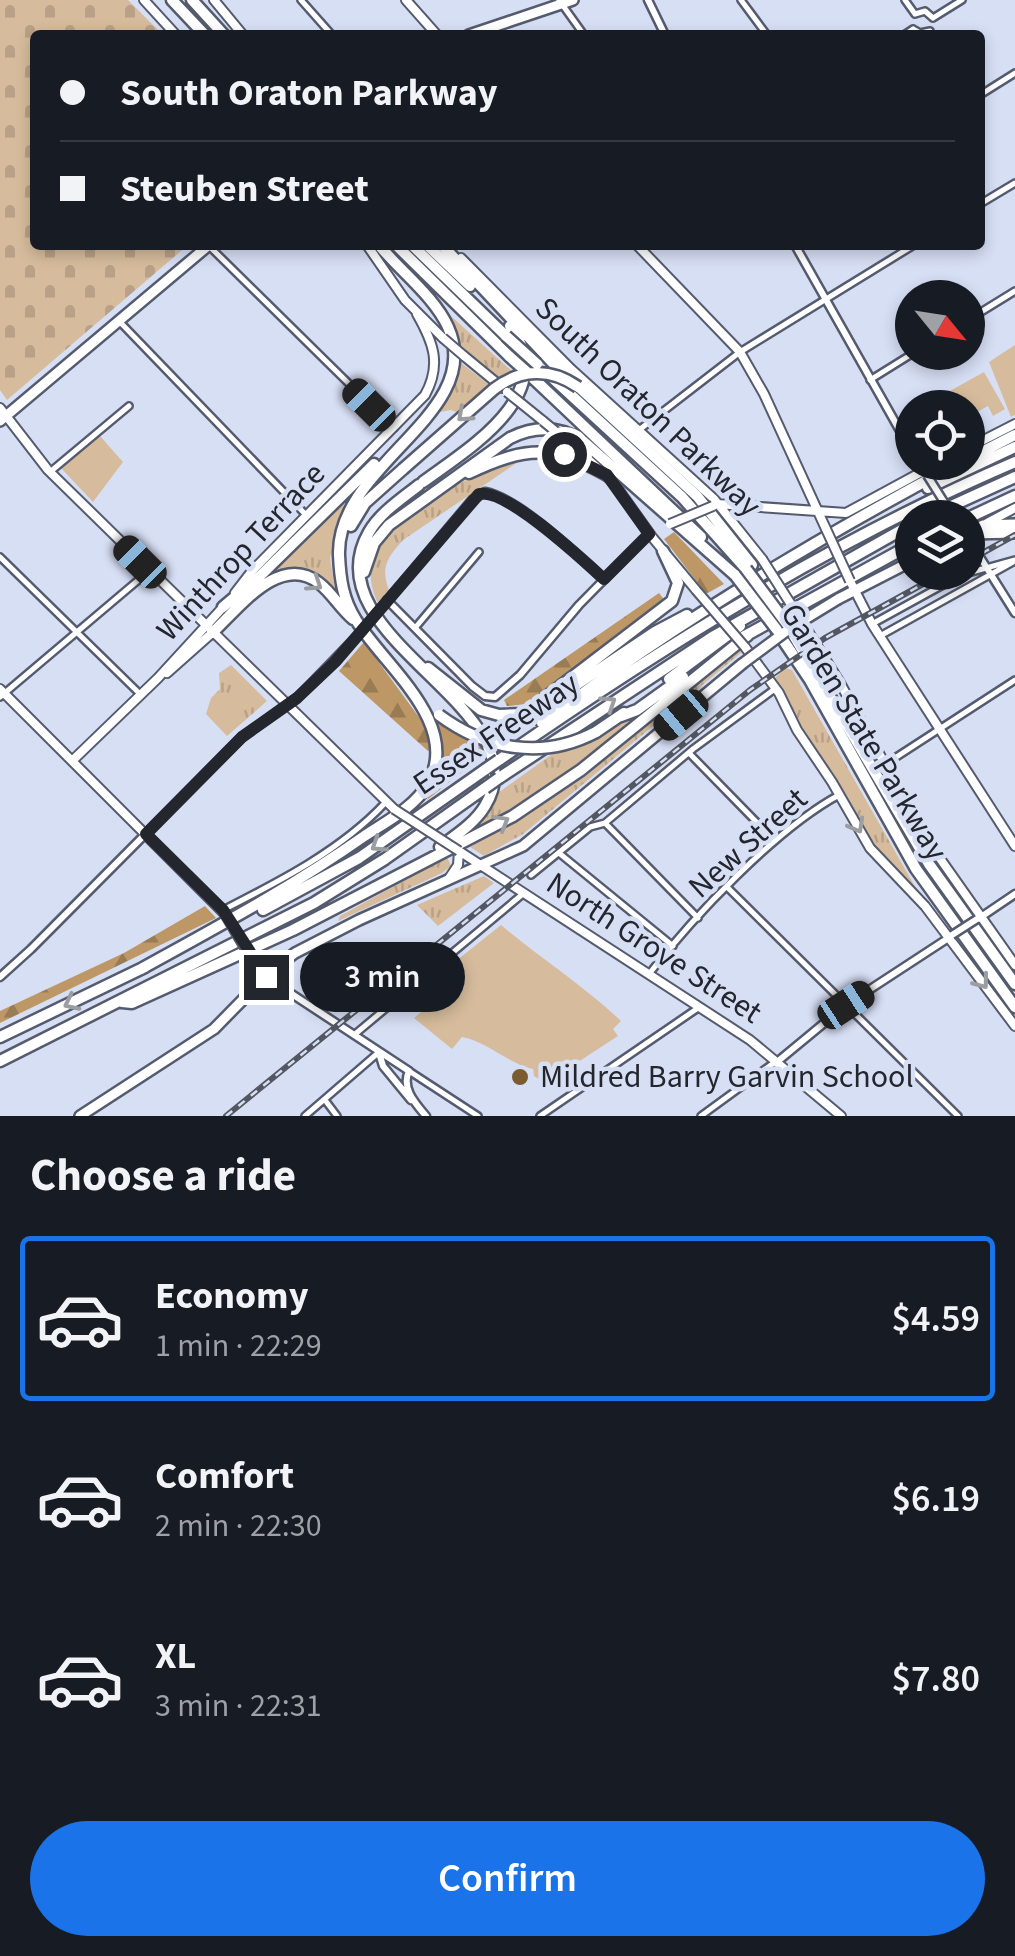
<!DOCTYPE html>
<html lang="en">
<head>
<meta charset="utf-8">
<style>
	:root { --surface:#171b24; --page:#20242c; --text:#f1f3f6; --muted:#9ea1a6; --line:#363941; --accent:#1a73e8 }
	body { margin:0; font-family:"Source Sans 3",sans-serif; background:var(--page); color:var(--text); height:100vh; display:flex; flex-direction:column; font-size:38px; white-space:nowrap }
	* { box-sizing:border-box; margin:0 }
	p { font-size:32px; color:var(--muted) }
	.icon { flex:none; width:55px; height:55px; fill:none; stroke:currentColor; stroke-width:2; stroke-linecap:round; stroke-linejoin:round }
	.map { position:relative; height:1116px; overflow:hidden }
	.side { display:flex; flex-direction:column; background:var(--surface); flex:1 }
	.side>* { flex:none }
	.top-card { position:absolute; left:30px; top:30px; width:955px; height:220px; border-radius:10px; box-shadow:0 5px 15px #0003; display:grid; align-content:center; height:220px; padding:0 30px; background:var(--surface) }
	.needle { width:65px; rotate:120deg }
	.controls { position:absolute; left:895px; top:280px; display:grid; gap:20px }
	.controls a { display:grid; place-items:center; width:90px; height:90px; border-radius:50%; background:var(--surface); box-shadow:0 5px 15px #0003; font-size:50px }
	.end { position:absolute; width:45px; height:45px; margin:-22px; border:12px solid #24262e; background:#fff; box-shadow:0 0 0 5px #fff }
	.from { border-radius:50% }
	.bubble { position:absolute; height:70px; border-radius:35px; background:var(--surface); box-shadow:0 5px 15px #0003; font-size:32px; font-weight:600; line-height:70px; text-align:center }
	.car { position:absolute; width:30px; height:60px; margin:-30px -15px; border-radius:12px; box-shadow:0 0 8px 2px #0007; background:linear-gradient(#222 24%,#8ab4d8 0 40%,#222 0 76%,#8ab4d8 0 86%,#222 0) }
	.top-card b { display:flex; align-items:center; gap:35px; height:95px; font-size:38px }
	.top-card b+b { border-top:2px solid var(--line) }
	.top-card i { width:25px; height:25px; background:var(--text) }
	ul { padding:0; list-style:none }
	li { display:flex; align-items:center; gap:30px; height:165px; margin:0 20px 15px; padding:0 10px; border:5px solid transparent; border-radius:10px }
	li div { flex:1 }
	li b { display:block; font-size:38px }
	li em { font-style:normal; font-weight:600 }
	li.active { border-color:var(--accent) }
	li>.icon { width:90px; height:90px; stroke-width:1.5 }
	h2 { padding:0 30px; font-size:45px; line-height:120px }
	.cta { display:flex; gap:20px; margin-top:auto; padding:20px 30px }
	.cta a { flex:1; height:115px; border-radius:60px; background:var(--accent); color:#fff; font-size:40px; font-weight:600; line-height:115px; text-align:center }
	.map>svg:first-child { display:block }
</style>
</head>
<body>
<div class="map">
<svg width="1015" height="1116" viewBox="0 0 1015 1116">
	<defs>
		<pattern id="grass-tufts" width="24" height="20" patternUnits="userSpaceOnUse" patternTransform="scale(2.5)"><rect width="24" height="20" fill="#d6bc9c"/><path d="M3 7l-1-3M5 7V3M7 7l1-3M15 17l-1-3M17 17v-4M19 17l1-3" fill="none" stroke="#b8a187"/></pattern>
		<pattern id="forest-firs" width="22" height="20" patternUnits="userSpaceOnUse" patternTransform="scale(2.5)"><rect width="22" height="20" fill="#bd9766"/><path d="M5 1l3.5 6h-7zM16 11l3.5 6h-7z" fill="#997b54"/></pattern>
		<pattern id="cemetery-stones" width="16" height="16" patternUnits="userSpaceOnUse" patternTransform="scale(2.5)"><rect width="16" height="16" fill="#d6bc9c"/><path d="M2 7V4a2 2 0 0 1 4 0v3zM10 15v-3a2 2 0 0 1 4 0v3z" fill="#b8a187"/></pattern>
	</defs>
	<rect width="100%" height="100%" fill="#d7dff5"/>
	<path fill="url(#grass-tufts)" d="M 452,317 L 514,373 L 500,380 L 460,347 Z
		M 457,360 L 491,386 L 461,414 L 451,410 L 440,412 L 454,385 Z
		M 524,458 L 403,540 C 388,557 380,567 389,590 L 378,603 C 339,527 469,475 524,458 Z
		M 346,497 L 330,558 L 336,595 L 285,571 L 266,577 Z
		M 736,648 L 742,652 L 523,834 L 484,856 L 470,847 L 568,787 Z
		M 231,665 L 267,701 L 227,736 L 206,714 L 211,698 L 220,689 L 219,673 Z
		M 785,668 L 792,670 L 917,890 L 895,871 L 866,836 L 849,801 L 797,724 L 774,679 Z
		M 651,707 C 592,755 531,798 465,837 L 488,815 L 498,793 L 555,752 L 577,747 Z
		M 447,857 L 451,866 L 442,873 L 338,921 L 340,916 Z
		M 484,876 L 494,883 L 438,926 L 417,905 Z"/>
	<path fill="url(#forest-firs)" d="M 674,532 L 724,584 L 706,594 L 664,539 Z
		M 659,593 L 666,602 L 542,695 L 527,704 L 507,706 L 504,700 Z
		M 364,642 L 424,724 L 432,746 L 428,751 L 339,671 Z
		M 437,720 L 485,746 L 488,751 L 427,800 L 442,763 Z
		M 205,906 L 216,918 L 0,1023 L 0,1011 L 124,953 Z"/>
	<path fill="url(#cemetery-stones)" d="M 0,0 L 128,0 L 163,35 L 35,35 L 35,245 L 188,245 L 7,400 L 0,390 Z"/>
	<path fill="#d6bc9c" d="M 1015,345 L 1015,415 L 1011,417 L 989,362 Z
		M 984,372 L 1005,409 L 993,416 L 988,406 L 968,417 L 968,408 L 945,407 L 939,397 Z
		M 100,436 L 123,462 L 93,502 L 61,468 Z
		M 501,925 C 540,958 584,986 621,1021 L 613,1029 L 618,1036 L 546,1083 L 534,1076 L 533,1069 C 509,1064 488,1042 462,1037 L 452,1049 L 414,1018 L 426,1008 L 411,997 Z"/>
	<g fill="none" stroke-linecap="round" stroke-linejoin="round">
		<g stroke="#555b6e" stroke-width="10">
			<path id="minor" d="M 301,0 L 332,35
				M 559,0 L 584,35
				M 741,0 L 767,35
				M 905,0 L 915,14
				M 915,14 L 925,11 L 933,18
				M 933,18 L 962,0
				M 913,29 L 920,33 L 930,31
				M 904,35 L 913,29
				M 980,95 L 1015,73
				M 980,204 L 1015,183
				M 208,245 L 394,428
				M 968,320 L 1015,291
				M 119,321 L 307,516
				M 870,380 L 915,352
				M 639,430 L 740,352 L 914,245
				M 50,472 L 129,406
				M 0,557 L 141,695
				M 872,624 L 961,575 L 1015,560
				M 415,628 L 479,552
				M 880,636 L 1013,562
				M 0,697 L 149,571
				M 689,753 L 775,841
				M 884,765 L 1015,680
				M 605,823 L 698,918
				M 559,853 L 673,946
				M 531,875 L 590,827 L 605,823 L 693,749 L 776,688
				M 728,888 L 958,1116
				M 223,910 C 280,881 341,850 385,803
				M 649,974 C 693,917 776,829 839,795
				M 354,1035 L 524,893
				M 409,1071 L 478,1116
				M 325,1100 L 337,1116
				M 305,1116 L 378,1053
				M 540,1116 L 698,1008
				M 701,1116 L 775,1062"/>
		</g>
		<g stroke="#555b6e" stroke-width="11">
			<path id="tertiary" d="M 648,0 L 665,35
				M 795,245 L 912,452
				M 968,538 L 1015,613
				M 387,600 L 472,686 L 485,696 L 495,697 L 520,675 L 579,605 L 649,534
				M 382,607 L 472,500 L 485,492 C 520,499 576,554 603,579
				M 978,919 L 1015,894
				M 0,977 L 31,949 L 242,737 L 297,698 L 357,636
				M 266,977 L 409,1071 C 401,1088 415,1103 426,1116
				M 379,1053 L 383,1066 L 411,1100
				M 777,1062 L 846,1005 L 950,937"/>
		</g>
		<g stroke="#555b6e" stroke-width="12">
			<path id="secondary" d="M 144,0 L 176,35
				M 214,0 L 243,35
				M 406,0 L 437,35
				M 367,245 L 405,300 L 443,338
				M 637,245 L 740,352 L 764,394 L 826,529
				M 461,258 L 571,369 L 714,499 L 762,559
				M 464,356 L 503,388
				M 522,404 L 543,421
				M 0,408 L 48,470 L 394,809
				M 571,444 L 612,481 L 652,537 L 696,590
				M 968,448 L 1015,424
				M 717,504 L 846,513 L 940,462
				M 987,523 L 1015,508
				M 850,581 L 872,624 L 1015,846
				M 235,593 L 252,571 L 425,395 C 442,364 433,342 417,314
				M 799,617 L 840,683 L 927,840 L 1015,965
				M 745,647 L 779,693 L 797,730 L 832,782 L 870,848 L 925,906 L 1015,1026
				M 167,673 L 212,633
				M 0,689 L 225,914
				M 72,761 L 158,678 L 226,604
				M 448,880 L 458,865 L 459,851 L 750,1040 L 841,1116
				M 251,958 L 266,977"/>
		</g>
		<g stroke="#555b6e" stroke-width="14">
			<path id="primary" d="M 469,35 L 573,0
				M 0,421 L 209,245
				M 968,533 L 983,525 L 1015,524
				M 970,534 L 1015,533
				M 838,599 L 912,561
				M 80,1116 L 214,1029 L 270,972 L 295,953 L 359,920 L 523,846 L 742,664"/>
		</g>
		<g stroke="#555b6e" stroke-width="15">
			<path id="motorway" d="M 172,0 L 205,35
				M 192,0 L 224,35
				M 396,245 L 510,357
				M 412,245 L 506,336
				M 427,245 L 470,286
				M 442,245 L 554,364 L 697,496 L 752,565
				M 547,373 L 682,497 L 746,569
				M 534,379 L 701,537
				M 968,459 L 1015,435
				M 469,473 C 526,446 553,445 607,475
				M 423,482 C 469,448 561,394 510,326
				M 419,485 C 401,499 380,513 369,532 C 308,638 544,708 485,806 C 475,823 456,835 440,847
				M 928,488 L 1015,447
				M 925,518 L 1015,477
				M 968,518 L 1015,496
				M 351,526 L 365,503 L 403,469
				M 364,572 L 374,543 L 389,525 L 510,438 C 536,425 560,426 584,442 L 735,575
				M 223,607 L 261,575 L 374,464
				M 787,624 L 929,864 L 1015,984
				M 777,631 L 810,680 L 916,869 L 1015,1007
				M 212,633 C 238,609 280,552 319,583 C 332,593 340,608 353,619
				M 743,637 L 912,544
				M 428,668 L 481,710 L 499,715 L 522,714 L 546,705 L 655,632 L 687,615
				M 669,679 L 740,626
				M 545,698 L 672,601 L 678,583 L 663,551
				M 621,716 L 637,710 L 683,677
				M 542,723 C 674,624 816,539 961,462
				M 596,732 L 624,713
				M 499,760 C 662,647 833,540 1015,462
				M 499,778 L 714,636 L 912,524
				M 263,910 L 359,858 L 486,769
				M 141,969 C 217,927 292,887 363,837 C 385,822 414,808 428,784 C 462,723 384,666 356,620 C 343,600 340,579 339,555 C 336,464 487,414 448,327 C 434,296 400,271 379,245
				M 122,1002 L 132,1003 L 293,930 L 513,816 L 581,770 L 748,635
				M 0,1037 L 145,967
				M 0,1061 L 314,903 L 385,859 L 485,788"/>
		</g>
		<use href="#minor" stroke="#fff" stroke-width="5"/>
		<use href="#tertiary" stroke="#fff" stroke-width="6"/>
		<use href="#secondary" stroke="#fff" stroke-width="8"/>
		<use href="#primary" stroke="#fff" stroke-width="9"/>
		<use href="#motorway" stroke="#fff" stroke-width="10"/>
		<g stroke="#535762" stroke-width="6">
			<path id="rail" d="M 968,561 L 1015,535
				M 226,1116 L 750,690 L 825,638 L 945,572"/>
		</g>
		<use href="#rail" stroke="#d7dff5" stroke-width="2.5" stroke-dasharray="8" stroke-linecap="butt"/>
		<g stroke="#555b6e" stroke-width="11" stroke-linecap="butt">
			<path id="tertiary-bridge" d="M 927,475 L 954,518
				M 357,636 L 382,607
				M 952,935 L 977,919"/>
		</g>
		<g stroke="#555b6e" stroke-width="12" stroke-linecap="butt">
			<path id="secondary-bridge" d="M 443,338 L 464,356
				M 507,392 L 522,404
				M 543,421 L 571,444
				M 670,524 L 713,506
				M 826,529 L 850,581
				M 762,559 L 799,617
				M 696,590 L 745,647
				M 394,809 L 459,851
				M 225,914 L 251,958"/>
		</g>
		<g stroke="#555b6e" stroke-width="14" stroke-linecap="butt">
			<path id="primary-bridge" d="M 742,664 L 789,629 L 838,599"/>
		</g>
		<g stroke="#555b6e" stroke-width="15" stroke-linecap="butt">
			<path id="motorway-bridge" d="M 506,336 L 537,364
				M 510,357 L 528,373
				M 403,469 L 494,389 C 521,368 551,368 578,387
				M 746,569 L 787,624
				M 735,575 L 777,630
				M 439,715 C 486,750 543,760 596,732
				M 486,769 L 499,760
				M 485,788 L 499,778"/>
		</g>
		<use href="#tertiary-bridge" stroke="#fff" stroke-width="6"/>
		<use href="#secondary-bridge" stroke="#fff" stroke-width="8"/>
		<use href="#primary-bridge" stroke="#fff" stroke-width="9"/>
		<use href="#motorway-bridge" stroke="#fff" stroke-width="10"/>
	</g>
	<defs><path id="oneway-chevron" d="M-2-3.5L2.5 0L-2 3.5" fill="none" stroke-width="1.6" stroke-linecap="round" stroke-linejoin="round" transform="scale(2.5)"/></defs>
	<g stroke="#9c9da1">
		<use href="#oneway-chevron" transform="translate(464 415) rotate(138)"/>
		<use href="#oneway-chevron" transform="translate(315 584) rotate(34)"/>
		<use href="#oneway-chevron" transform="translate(609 703) rotate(-33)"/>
		<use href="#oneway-chevron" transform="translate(502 822) rotate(-30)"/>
		<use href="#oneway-chevron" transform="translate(857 826) rotate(61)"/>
		<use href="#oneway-chevron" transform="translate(378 845) rotate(147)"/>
		<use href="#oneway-chevron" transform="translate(982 982) rotate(53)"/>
		<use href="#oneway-chevron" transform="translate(71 1003) rotate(154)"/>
	</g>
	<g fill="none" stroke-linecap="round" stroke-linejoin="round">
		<path stroke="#24262e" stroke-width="12" d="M 266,977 L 223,910 L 146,834 L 242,737 L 297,698 L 335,662 L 479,494 C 506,488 582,559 604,579 L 649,534 L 607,475 L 564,454"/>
	</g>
	<circle fill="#7b5c31" stroke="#d7dff5" stroke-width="4" cx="520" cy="1077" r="10"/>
	<g text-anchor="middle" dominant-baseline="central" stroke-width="9" stroke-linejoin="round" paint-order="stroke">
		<g font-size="32" fill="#24262e" stroke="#d7dff5">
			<text transform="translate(648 407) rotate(44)">South Oraton Parkway</text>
			<text transform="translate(241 552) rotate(-47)">Winthrop Terrace</text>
			<text transform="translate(864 732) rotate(59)">Garden State Parkway</text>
			<text transform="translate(496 734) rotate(-34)">Essex Freeway</text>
			<text transform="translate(748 843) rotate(-42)">New Street</text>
			<text transform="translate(654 948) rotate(33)">North Grove Street</text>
		</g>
		<g font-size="32" fill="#24262e" stroke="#d7dff5" text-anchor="start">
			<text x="540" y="1077">Mildred Barry Garvin School</text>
		</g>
	</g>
</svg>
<div class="controls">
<a><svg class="needle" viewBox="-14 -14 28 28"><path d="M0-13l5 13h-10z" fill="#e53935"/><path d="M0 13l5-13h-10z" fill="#9ea1a6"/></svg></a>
<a><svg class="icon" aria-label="locate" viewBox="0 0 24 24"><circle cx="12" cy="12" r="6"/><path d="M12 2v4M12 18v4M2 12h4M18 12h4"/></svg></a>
<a><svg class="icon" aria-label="layers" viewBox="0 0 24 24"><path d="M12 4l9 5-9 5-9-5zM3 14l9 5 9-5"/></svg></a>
</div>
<i class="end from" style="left:564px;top:454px"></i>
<i class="end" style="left:266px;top:977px"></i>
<div class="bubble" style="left:300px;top:942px;width:165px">3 min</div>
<i class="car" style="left:369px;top:405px;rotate:315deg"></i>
<i class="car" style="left:140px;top:562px;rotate:315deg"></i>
<i class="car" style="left:681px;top:715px;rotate:230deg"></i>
<i class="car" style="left:846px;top:1005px;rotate:57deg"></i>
<div class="top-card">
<b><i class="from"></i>South Oraton Parkway</b>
<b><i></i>Steuben Street</b>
</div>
</div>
<section class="side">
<h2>Choose a ride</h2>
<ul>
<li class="active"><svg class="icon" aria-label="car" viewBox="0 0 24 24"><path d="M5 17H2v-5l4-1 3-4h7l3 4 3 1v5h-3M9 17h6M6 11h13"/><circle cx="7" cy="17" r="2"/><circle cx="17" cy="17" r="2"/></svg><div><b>Economy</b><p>1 min · 22:29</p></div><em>$4.59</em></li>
<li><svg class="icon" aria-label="car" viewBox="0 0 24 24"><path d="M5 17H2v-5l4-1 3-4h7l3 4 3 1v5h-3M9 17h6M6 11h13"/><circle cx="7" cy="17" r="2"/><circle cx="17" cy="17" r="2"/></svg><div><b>Comfort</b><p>2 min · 22:30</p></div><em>$6.19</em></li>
<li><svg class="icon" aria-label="car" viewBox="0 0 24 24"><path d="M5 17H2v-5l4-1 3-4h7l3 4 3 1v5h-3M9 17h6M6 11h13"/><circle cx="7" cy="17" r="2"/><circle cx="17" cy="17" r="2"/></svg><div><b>XL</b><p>3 min · 22:31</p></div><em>$7.80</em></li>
</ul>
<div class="cta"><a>Confirm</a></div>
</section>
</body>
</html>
